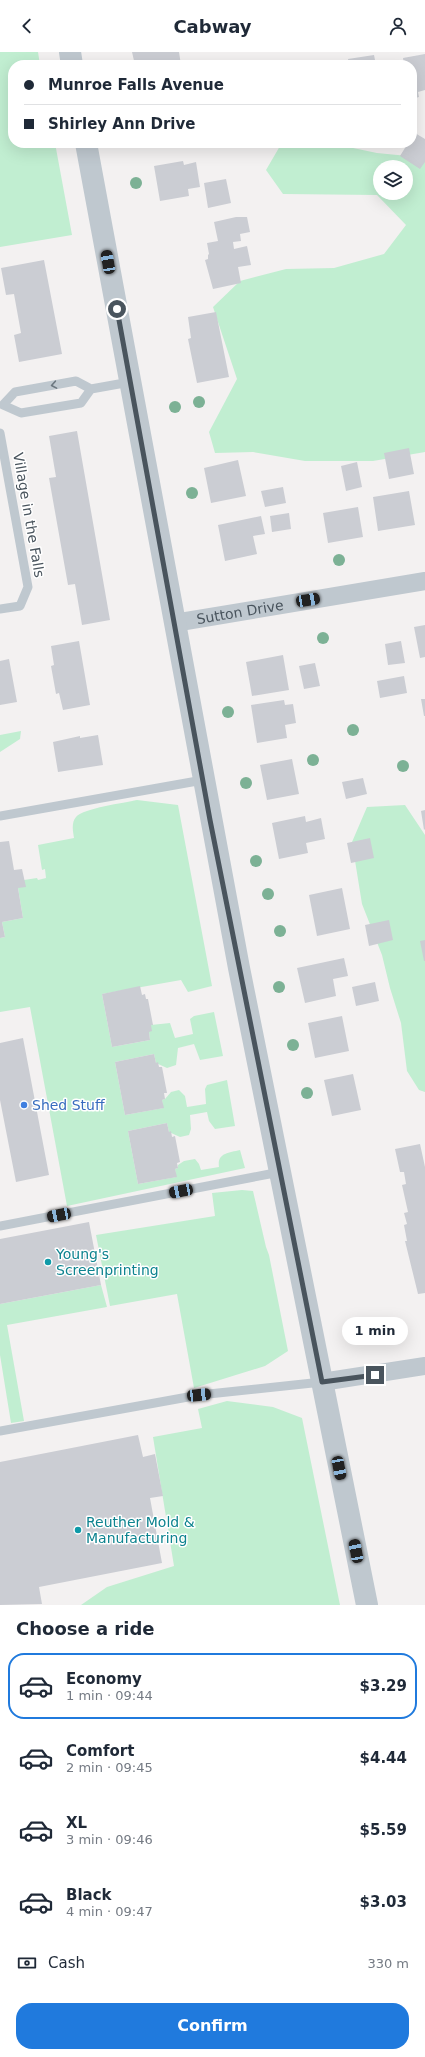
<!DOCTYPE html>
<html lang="en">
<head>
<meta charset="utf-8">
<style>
	:root { --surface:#fff; --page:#f2f2f3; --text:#1f2937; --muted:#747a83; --line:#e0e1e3; --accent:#207add }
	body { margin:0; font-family:"DejaVu Sans",sans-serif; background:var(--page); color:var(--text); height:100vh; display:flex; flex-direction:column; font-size:15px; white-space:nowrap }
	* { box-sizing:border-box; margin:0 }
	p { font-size:13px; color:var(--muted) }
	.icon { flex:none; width:22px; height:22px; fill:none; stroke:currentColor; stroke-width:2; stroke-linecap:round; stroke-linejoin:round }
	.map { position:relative; height:1553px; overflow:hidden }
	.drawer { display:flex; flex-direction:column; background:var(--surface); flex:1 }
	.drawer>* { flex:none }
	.top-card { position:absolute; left:8px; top:8px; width:409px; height:88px; border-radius:16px; box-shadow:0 4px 16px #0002; display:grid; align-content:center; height:88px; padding:0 16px; background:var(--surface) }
	.buttons { position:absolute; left:373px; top:108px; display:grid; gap:8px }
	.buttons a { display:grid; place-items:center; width:40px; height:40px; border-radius:50%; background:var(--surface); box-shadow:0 4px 16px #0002; font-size:20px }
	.end { position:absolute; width:18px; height:18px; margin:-9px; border:5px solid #49545d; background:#fff; box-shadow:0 0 0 2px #fff }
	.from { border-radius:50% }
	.bubble { position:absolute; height:28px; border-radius:14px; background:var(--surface); box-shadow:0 4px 16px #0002; font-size:13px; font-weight:600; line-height:28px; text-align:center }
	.car { position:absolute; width:12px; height:24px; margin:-12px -6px; border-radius:5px; box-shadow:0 0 3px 1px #0007; background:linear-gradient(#222 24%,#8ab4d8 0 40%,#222 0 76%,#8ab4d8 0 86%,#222 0) }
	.top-card b { display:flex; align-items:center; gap:14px; height:38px; font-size:15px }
	.top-card b+b { border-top:1px solid var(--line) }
	.top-card i { width:10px; height:10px; background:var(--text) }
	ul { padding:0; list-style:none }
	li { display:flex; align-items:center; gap:12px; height:66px; margin:0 8px 6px; padding:0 8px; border:2px solid transparent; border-radius:16px }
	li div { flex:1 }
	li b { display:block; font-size:15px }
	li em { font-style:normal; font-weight:600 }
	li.selected { border-color:var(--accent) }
	li>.icon { width:36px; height:36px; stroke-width:1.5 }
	h2 { padding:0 16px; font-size:18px; line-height:48px }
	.pay { display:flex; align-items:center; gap:10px; height:44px; padding:0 16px; font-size:15px }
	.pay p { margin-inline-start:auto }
	.cta { display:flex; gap:8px; margin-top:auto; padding:8px 16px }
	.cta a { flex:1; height:46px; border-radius:16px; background:var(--accent); color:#fff; font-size:16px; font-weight:600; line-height:46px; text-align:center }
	header { display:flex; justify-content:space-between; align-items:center; height:52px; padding:0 16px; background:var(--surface); font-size:18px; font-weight:600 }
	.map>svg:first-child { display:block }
</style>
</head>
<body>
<header><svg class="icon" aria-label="back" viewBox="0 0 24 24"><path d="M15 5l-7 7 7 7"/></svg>Cabway<svg class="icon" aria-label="person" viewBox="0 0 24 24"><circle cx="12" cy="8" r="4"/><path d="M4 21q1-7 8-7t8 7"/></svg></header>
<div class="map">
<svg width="425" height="1553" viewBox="0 0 425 1553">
	<rect width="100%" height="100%" fill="#f3f1f1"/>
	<path fill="#c1eed1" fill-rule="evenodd" d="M 0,0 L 38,0 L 40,13 L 13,13 L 13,91 L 55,91 L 72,183 L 0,195 Z
		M 300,91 L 329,91 L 377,101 L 408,104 L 425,109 L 425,400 L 373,409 L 305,409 L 253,400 L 215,401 L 209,380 L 237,327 L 213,255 L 240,229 L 286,217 L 334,216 L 384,202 L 406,173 L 377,143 L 283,142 L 266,118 L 280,94 ZM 380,115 L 406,115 L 406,141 L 380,141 Z
		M 21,679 L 20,687 L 0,700 L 0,683 Z
		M 137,748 L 178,753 L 212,934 L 188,940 L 181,928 L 102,942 L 112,995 L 150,988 L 149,980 L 151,973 L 170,971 L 175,986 L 193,982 L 190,967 L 194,964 L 214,960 L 223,1004 L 200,1008 L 194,992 L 178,996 L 176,1013 L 167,1016 L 156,1011 L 154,1002 L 115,1010 L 125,1063 L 163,1056 L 162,1048 L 165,1047 L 171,1040 L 179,1038 L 185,1044 L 187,1055 L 206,1052 L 205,1037 L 207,1033 L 227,1028 L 235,1074 L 215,1077 L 209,1069 L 207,1060 L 190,1063 L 191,1077 L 189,1083 L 180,1085 L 169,1080 L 167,1071 L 128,1079 L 138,1132 L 176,1125 L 175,1117 L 178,1116 L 178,1113 L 184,1109 L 195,1107 L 199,1112 L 201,1118 L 219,1115 C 217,1101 228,1101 240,1098 L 245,1116 L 67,1154 L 30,955 L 0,960 L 0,886 L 5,885 L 2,870 L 23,866 L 18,836 L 24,828 L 37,826 L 38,828 L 46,826 L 45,817 L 42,818 L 38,793 L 74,786 C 73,779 71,771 76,765 C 84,756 124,751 137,748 Z
		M 405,753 L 425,783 L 425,1040 L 419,1038 L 407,1019 L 401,971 L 390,936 L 382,903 L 362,852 L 352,790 L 367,755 Z
		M 242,1138 L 253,1139 L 266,1195 L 269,1203 L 288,1299 L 265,1314 L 194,1336 L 177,1242 L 110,1254 L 96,1183 L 215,1164 L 212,1141 Z
		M 101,1233 L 107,1255 L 7,1273 L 24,1369 L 11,1371 L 0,1303 L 0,1252 Z
		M 227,1349 L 273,1355 L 302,1366 L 340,1553 L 81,1553 L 107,1535 L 174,1514 L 153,1385 L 202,1376 L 198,1357 Z"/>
	<path fill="#cbcdd3" d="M 132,0 L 179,0 L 181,13 L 135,13 Z
		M 425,2 L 425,38 L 418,40 L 419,45 L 412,47 L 412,13 L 404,13 L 403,6 Z
		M 374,3 L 376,13 L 349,13 L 348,7 Z
		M 415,81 L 425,87 L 425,110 L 420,117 L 400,104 L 408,91 L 412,91 L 412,85 Z
		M 183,109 L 184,113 L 196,110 L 200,135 L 188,137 L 189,144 L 160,149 L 154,114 Z
		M 226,127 L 231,151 L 208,156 L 204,131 Z
		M 236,165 L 247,165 L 250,180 L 240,182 L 241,189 L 233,190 L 234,197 L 247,194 L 251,213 L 238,215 L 241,231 L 213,237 L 205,208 L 208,207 L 208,203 L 209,202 L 207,191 L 218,189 L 214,170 Z
		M 44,208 L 62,302 L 19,310 L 14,283 L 21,281 L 14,242 L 6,243 L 1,216 Z
		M 216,260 L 229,325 L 197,331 L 188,287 L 191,286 L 188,265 Z
		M 77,379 L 110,568 L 82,573 L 75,532 L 68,533 L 49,426 L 56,425 L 49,384 Z
		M 409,396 L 414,422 L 389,427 L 384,401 Z
		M 238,408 L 246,444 L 211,451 L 204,416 Z
		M 357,410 L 362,435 L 346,439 L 341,414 Z
		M 283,435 L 286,451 L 265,455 L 261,439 Z
		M 409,439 L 415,473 L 378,479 L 373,445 Z
		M 358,455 L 363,485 L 328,491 L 323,461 Z
		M 289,461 L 291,477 L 272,480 L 270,464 Z
		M 261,464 L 265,482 L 253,484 L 257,502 L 225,509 L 218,473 Z
		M 425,573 L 425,605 L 420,606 L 414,575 Z
		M 79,589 L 90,653 L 63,658 L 59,641 L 56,642 L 51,614 L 54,613 L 51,594 Z
		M 401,589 L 405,611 L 388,613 L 385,592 Z
		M 283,603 L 289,638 L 252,644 L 246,610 Z
		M 9,607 L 17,650 L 0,653 L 0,609 Z
		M 315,611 L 320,634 L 304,637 L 299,614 Z
		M 404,624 L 407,641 L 380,646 L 377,629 Z
		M 421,647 L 425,647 L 425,664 L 424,664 Z
		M 284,648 L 285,653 L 293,652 L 296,671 L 285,673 L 287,686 L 257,691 L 251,653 Z
		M 98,683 L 103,713 L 58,720 L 53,690 L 80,684 L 80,686 Z
		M 292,707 L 299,742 L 267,748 L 260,713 Z
		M 363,726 L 367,742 L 346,747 L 342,730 Z
		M 425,758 L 425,777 L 424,778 L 421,759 Z
		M 305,764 L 306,770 L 321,766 L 325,787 L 306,791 L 308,801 L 279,807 L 272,771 Z
		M 370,786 L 374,806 L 351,811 L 347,791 Z
		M 9,789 L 14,818 L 22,817 L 26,835 L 18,836 L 23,866 L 2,870 L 5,885 L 0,886 L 0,790 Z
		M 342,836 L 350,877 L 317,884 L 309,843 Z
		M 389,868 L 393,888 L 369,894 L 365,873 Z
		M 425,888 L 425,909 L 424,909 L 420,889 Z
		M 344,906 L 348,924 L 333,927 L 336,944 L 305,951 L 297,916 Z
		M 375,930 L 379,949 L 356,954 L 352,935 Z
		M 140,934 L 142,943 L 145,942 L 146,947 L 148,947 L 153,973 L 151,973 L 152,979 L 149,980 L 150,988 L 112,995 L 102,942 Z
		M 342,964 L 349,999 L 315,1006 L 308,971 Z
		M 23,986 L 49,1123 L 16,1130 L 0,1048 L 0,991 Z
		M 154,1002 L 156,1011 L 158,1010 L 159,1015 L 162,1015 L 167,1041 L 164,1041 L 165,1047 L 162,1048 L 164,1056 L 125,1063 L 115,1010 Z
		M 353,1022 L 361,1058 L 332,1064 L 324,1028 Z
		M 167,1071 L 169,1080 L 171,1079 L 172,1085 L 175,1084 L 180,1110 L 177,1111 L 178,1116 L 175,1117 L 177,1125 L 138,1132 L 128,1079 Z
		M 420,1092 L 425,1115 L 425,1241 L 418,1242 L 405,1189 L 407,1189 L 404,1173 L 407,1172 L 404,1161 L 408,1160 L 402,1133 L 406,1132 L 404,1120 L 400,1120 L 395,1097 Z
		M 89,1170 L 101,1233 L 0,1252 L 0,1187 Z
		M 138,1383 L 143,1405 L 155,1402 L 163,1444 L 150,1446 L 162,1511 L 39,1535 L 42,1552 L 0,1553 L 0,1410 Z"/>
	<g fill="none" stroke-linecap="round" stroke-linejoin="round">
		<path stroke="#bfc8cf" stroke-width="9" d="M 91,337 L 81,351 L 21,361 L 3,353 L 15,340 L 76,329 L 91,337 L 130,330
			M 0,381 L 28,535 L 20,554 L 0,557
			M 0,764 L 203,728
			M 0,1174 L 280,1120
			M 0,1379 L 199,1343 L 322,1330"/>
		<g stroke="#bfc8cf" stroke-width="18">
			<path id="s1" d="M 174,571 L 425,529"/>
			<path d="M 322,1330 L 425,1314"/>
		</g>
		<path stroke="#bfc8cf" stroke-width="22" d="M 70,0 L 72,13
			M 86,91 L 239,916 L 367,1553"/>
	</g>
	<g fill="#7cb195">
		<circle cx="136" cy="131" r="6"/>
		<circle cx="199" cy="350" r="6"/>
		<circle cx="175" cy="355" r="6"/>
		<circle cx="192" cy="441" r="6"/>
		<circle cx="339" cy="508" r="6"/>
		<circle cx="323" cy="586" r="6"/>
		<circle cx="228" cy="660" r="6"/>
		<circle cx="353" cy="678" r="6"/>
		<circle cx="313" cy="708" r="6"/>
		<circle cx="403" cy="714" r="6"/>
		<circle cx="246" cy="731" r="6"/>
		<circle cx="256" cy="809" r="6"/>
		<circle cx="268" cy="842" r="6"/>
		<circle cx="280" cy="879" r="6"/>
		<circle cx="279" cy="935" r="6"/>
		<circle cx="293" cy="993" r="6"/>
		<circle cx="307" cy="1041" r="6"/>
	</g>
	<defs><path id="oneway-chevron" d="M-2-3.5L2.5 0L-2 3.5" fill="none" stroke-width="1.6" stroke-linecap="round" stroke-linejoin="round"/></defs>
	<use stroke="#6c777f" href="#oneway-chevron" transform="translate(54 333) rotate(170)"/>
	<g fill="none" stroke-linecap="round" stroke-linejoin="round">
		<path stroke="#49545d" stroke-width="5" d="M 117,257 L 210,768 L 322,1330 L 375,1323"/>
	</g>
	<circle fill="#3f7fe0" stroke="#fff" stroke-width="1.5" cx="24" cy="1053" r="4"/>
	<g fill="#0f9aa8" stroke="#fff" stroke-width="1.5">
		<circle cx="48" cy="1210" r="4"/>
		<circle cx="78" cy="1478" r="4"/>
	</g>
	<g text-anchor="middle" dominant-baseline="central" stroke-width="3" stroke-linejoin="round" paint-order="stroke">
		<g font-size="14" fill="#49545d" stroke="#fff">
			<text transform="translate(29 463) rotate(80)">Village in the Falls</text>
			<text stroke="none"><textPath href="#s1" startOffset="67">Sutton Drive</textPath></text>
		</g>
		<g font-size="14" fill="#366cbe" stroke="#fff" text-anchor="start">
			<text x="32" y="1053">Shed Stuff</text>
		</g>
		<g font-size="14" fill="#0d838f" stroke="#fff" text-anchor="start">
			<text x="56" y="1202">Young's<tspan x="56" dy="16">Screenprinting</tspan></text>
			<text x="86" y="1470">Reuther Mold &amp;<tspan x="86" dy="16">Manufacturing</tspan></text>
		</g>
	</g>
</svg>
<div class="buttons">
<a><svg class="icon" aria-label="layers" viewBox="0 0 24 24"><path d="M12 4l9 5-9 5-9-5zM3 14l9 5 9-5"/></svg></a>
</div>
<i class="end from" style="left:117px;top:257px"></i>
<i class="end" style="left:375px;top:1323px"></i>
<div class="bubble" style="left:342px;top:1265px;width:66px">1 min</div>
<i class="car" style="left:108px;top:210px;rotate:350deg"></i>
<i class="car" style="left:308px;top:548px;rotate:80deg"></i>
<i class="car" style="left:181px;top:1139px;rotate:259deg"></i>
<i class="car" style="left:59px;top:1163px;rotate:259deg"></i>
<i class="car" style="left:199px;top:1343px;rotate:84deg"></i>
<i class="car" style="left:339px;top:1416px;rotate:169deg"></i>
<i class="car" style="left:356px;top:1499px;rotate:349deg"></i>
<div class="top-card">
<b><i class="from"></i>Munroe Falls Avenue</b>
<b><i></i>Shirley Ann Drive</b>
</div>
</div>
<section class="drawer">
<h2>Choose a ride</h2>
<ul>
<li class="selected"><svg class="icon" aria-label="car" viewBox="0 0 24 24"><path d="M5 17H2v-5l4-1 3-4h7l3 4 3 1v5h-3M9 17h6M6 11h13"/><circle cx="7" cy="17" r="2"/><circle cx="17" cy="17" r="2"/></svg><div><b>Economy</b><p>1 min · 09:44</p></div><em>$3.29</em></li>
<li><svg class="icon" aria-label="car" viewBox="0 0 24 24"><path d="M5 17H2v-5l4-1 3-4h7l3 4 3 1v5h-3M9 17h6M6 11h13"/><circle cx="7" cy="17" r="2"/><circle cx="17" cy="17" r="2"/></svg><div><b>Comfort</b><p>2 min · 09:45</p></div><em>$4.44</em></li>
<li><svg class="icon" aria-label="car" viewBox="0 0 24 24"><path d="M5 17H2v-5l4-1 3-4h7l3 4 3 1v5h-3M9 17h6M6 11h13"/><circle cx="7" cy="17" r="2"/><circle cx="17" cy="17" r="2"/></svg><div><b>XL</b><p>3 min · 09:46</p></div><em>$5.59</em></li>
<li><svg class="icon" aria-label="car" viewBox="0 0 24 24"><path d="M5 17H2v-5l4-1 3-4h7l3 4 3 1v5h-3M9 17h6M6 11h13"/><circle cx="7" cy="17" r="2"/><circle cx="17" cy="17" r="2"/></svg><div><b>Black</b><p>4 min · 09:47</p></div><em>$3.03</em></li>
</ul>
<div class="pay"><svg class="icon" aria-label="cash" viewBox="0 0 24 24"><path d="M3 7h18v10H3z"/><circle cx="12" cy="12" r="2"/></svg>Cash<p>330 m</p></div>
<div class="cta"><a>Confirm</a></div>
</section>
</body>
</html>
